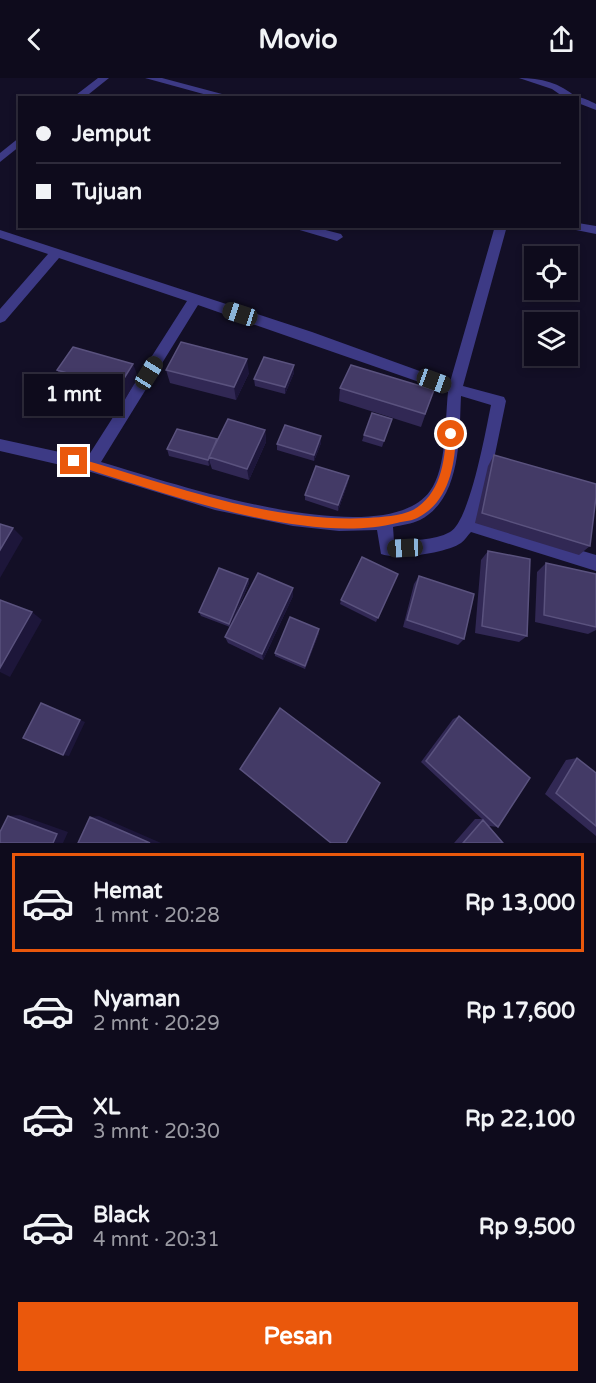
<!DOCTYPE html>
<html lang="id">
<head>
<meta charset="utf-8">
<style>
	:root { --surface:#0e0b1c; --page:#171425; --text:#f1f3f6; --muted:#9b9ba3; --line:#2e2b3b; --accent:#ea580c }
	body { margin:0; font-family:"Varela Round",sans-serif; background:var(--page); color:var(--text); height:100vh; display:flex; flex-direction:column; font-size:22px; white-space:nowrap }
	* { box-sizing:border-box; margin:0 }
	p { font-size:20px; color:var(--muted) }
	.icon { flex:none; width:33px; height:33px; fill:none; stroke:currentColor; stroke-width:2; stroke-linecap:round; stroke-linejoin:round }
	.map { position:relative; height:765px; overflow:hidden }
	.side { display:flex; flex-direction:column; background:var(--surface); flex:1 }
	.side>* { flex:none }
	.banner { position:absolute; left:18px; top:18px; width:561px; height:132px; border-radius:0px; box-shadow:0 3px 9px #0003,0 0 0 2px var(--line); display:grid; align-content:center; height:132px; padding:0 18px; background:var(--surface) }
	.tools { position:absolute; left:524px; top:168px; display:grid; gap:12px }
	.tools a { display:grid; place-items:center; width:54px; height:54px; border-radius:0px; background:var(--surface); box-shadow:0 3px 9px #0003,0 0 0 2px var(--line); font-size:30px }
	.end { position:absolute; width:27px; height:27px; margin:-14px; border:8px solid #ea580c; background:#fff; box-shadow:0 0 0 3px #fff }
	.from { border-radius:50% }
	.bubble { position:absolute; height:42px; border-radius:0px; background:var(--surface); box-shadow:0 3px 9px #0003,0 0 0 2px var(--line); font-size:20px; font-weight:800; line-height:42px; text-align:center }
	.car { position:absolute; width:18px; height:36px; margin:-18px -9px; border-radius:8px; box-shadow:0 0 4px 2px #0007; background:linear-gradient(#222 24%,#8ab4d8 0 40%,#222 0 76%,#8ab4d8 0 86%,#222 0) }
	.banner b { display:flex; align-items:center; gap:21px; height:57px; font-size:22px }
	.banner b+b { border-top:2px solid var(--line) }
	.banner i { width:15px; height:15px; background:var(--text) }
	ul { padding:10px 0 0; list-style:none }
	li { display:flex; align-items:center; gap:18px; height:99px; margin:0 12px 9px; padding:0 6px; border:3px solid transparent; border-radius:0px }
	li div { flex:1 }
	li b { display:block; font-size:22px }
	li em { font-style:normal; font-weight:800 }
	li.on { border-color:var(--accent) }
	li>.icon { width:54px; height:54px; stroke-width:1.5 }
	.primary-button { display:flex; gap:12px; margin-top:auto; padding:12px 18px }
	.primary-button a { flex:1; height:69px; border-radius:0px; background:var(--accent); color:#fff; font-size:24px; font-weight:800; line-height:69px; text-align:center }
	header { display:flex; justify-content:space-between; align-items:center; height:78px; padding:0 18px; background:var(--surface); font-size:27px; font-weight:800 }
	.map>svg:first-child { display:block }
</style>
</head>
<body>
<header><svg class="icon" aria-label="back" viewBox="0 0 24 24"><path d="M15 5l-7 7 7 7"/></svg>Movio<svg class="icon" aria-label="share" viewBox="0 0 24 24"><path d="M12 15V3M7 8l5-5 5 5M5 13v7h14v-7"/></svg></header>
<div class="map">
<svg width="596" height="765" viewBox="0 0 596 765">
	<rect width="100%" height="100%" fill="#130f26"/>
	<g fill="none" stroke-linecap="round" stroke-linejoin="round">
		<path fill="#3d3a85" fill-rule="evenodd" d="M 98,0 L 109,0 L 84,20 L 72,20 Z
			M 145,0 L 162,0 L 237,20 L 218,20 Z
			M 519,0 C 541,0 560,5 576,19 C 583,19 590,23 596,26 L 596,32 L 578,25 L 578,20 L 565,20 L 552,11 Z
			M 20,59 L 20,68 L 0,84 L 0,75 Z
			M 578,145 L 596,148 L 596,156 L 571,151 L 570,148 L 578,148 Z
			M 286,148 L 310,148 L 341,156 L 343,159 L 337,163 Z
			M 495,148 L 507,148 L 463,308 L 504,319 L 506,323 L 494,381 L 477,441 L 596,477 L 596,493 L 471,454 C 468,457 465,462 461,465 C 447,475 397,482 381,476 L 377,452 L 339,453 L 293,448 L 215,432 L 91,394 L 0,373 L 0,361 L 87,380 L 187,223 L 59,180 L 5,243 L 0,245 L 0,231 L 48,176 L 0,160 L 0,152 L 312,254 L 450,304 ZM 198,227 L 448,314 C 445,342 447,390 430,413 C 383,478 166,403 101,384 ZM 461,318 L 491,327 C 486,351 470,443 450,454 C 434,463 411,462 394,463 L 393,449 C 401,447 412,446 420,442 C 462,420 459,358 461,318 Z"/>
	</g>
	<path fill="#312854" d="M 57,292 L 138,299 L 124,323 L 64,305 Z
		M 166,292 L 249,295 L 236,322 L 170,305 Z
		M 294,295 L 285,316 L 255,308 L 254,301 Z
		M 340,310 L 434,312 L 421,349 L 339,323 Z
		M 392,341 L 382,369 L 362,363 L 364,357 Z
		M 265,352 L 266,364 L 249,402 L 212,391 L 210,385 L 209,388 L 169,378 L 167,371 L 217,363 Z
		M 321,365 L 314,383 L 277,372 L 277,366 Z
		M 494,377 L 590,468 L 579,477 L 475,445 L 488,388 Z
		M 349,398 L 348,404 L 338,433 L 305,422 L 305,417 Z
		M 488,473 L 527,558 L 519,564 L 475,555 L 481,482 Z
		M 546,485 L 596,496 L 596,552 L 588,556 L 535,544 L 537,494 Z
		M 398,496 L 376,544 L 340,526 L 341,522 Z
		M 419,498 L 464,561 L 458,567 L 403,549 L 414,506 Z
		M 248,501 L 249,505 L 232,546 L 293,518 L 263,582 L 228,565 L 225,559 L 230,549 L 201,538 L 199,534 Z
		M 319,555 L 305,591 L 275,578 L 275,575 Z
		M 459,638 L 498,749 L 489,748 L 503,765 L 454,765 L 475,741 L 482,741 L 421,684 L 453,641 Z
		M 577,680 L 596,695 L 596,758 L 545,716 L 566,682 Z"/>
	<path fill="#1d163a" d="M 247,281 L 249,295 L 236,322 L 234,309 Z
		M 133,286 L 138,299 L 124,323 L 118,310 Z
		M 294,287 L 294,295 L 285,316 L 285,309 Z
		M 265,352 L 266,364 L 249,402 L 247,391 Z
		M 321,358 L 321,365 L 314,383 L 314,377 Z
		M 217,361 L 218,367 L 209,379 L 210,385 L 209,388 L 208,382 Z
		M 349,398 L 348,404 L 338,433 L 338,427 Z
		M 13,450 L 23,460 L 0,500 L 0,472 Z
		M 248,501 L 249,505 L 230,549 L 229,546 Z
		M 293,510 L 293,518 L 263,582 L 262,576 Z
		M 32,534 L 42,542 L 10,599 L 0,594 L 0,590 Z
		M 319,551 L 319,555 L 305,591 L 305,588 Z
		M 41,625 L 85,644 L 69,678 L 63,677 Z
		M 20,737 L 68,754 L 63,765 L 53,765 L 8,738 Z
		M 99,738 L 161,765 L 150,765 L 90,739 Z"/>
	<path fill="#433a66" stroke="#5a527e" stroke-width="1.5" d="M 181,264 L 247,281 L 234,309 L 166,292 Z
		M 73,269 L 133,286 L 118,310 L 57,292 Z
		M 264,279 L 294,287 L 285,309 L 254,301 Z
		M 351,287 L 434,312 L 425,336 L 340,310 Z
		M 372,335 L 392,341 L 384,363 L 364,357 Z
		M 228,341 L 265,352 L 247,391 L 209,379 Z
		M 285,347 L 321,358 L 314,377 L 277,366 Z
		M 177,351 L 217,361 L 208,382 L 167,371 Z
		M 494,377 L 596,406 L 596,419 L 590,468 L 482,435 Z
		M 316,388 L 349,398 L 338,427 L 305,417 Z
		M 0,446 L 13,450 L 0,472 Z
		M 488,473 L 530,481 L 527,558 L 482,548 Z
		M 362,479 L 398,496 L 378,540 L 341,522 Z
		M 546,485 L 596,496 L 596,549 L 544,537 Z
		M 219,490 L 248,501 L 229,546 L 199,534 Z
		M 258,495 L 293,510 L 262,576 L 225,559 Z
		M 419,498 L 474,516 L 464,561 L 407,542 Z
		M 0,522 L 32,534 L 0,590 Z
		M 290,539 L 319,551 L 305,588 L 275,575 Z
		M 41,625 L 80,642 L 63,677 L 23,660 Z
		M 280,630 L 380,705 L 346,765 L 331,765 L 240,691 Z
		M 459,638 L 530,700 L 498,749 L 426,683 Z
		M 577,680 L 596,695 L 596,748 L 556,715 Z
		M 8,738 L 57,756 L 53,765 L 0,765 L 0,754 Z
		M 90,739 L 150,765 L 78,765 Z
		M 483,742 L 503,765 L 463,765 Z"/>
	<path fill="#ea580c" d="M 451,352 L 456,356 C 455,387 449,423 419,439 C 413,443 404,443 397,445 C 307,468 162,414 74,387 L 69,383 L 74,379 C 169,406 268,445 368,440 C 382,439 400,438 413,432 C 440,417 445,384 446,356 Z"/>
</svg>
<div class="tools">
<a><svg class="icon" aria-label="locate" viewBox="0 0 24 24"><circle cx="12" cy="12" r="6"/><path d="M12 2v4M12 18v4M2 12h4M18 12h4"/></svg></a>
<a><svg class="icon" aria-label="layers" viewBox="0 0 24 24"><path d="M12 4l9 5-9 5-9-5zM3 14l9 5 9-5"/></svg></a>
</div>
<i class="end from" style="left:451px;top:356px"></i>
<i class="end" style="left:74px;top:383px"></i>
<div class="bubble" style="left:24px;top:296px;width:99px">1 mnt</div>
<i class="car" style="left:240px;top:236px;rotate:288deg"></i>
<i class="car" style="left:149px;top:295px;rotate:32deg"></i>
<i class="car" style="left:434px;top:303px;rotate:110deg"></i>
<i class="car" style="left:405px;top:470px;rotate:267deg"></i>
<div class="banner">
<b><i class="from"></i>Jemput</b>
<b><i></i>Tujuan</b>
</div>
</div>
<section class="side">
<ul>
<li class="on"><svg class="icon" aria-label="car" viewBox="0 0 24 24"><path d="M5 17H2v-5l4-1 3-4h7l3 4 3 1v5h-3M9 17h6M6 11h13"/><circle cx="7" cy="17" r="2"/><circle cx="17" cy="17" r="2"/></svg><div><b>Hemat</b><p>1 mnt · 20:28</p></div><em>Rp 13,000</em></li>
<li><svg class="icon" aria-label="car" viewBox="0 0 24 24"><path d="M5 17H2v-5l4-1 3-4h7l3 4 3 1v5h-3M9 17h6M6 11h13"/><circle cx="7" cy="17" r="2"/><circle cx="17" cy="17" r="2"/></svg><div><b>Nyaman</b><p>2 mnt · 20:29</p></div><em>Rp 17,600</em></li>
<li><svg class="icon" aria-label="car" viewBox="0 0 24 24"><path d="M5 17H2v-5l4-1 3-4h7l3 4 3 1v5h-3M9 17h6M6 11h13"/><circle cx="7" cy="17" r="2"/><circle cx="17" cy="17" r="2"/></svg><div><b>XL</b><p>3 mnt · 20:30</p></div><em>Rp 22,100</em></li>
<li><svg class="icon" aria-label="car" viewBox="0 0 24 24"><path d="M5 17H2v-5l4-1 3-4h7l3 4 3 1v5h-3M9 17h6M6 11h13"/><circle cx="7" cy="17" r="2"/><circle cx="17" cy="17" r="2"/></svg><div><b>Black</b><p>4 mnt · 20:31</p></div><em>Rp 9,500</em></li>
</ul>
<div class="primary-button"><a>Pesan</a></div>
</section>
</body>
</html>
